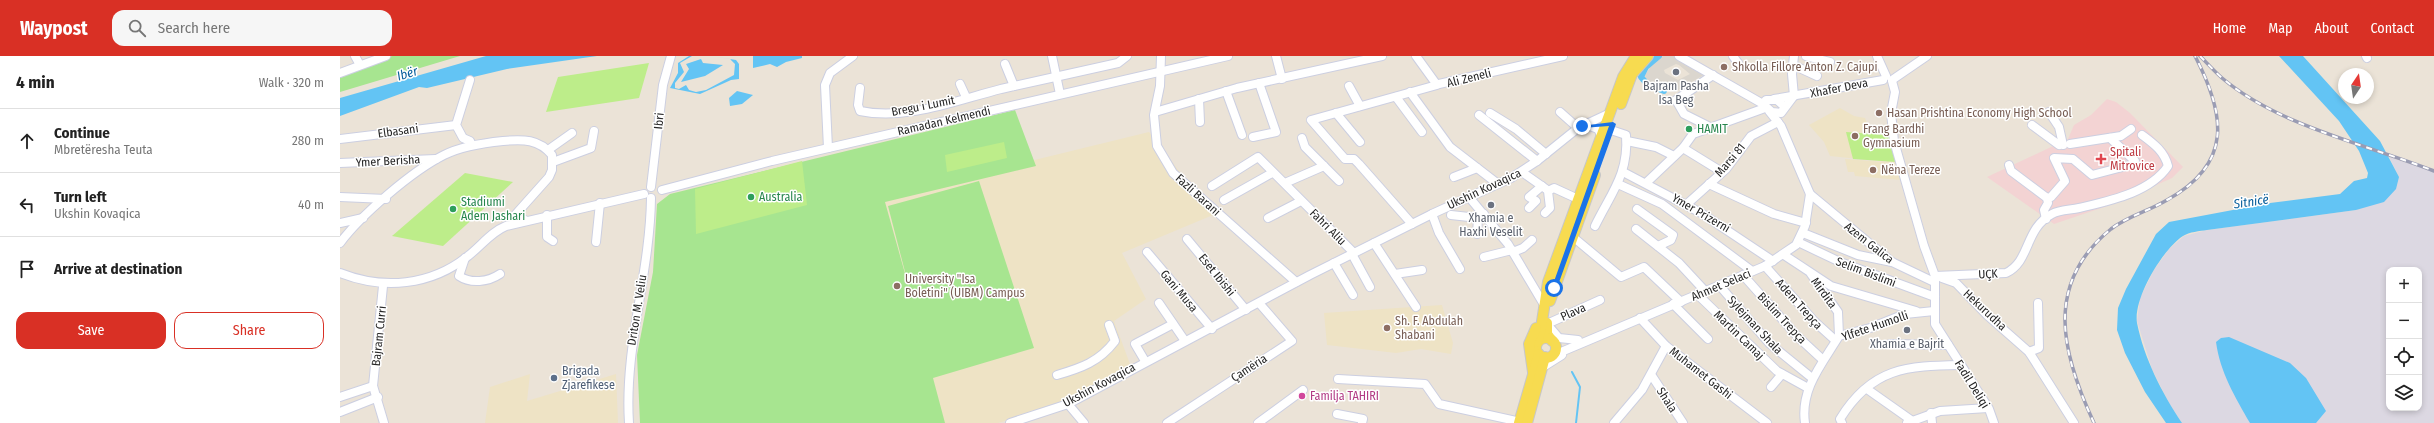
<!DOCTYPE html>
<meta charset="utf-8">
<style>
body{margin:0;font-family:"Fira Sans Condensed",sans-serif;background:#f6f6f6;color:#222}
.controls{position:absolute;right:12px;bottom:12px;display:grid;overflow:hidden;border-radius:8px;box-shadow:0 2px 6px #0003}
.controls button{width:36px;height:36px;display:grid;place-items:center;padding:0;border:0;border-bottom:1px solid #e0e0e0;background:#fff;color:#222;font:20px sans-serif}
.compass{position:absolute;left:1998px;top:12px;width:36px;height:36px;border-radius:50%;background:#fff;box-shadow:0 2px 6px #0003;rotate:13deg}
.stop{position:absolute;width:12px;height:12px;margin:-9px;border:3px solid #1a73e8;border-radius:50%;background:#fff}
.stop.end{background:#1a73e8;border-color:#fff;box-shadow:0 1px 4px #0008}
.list{margin:0;padding:0;list-style:none}
h2{display:flex;justify-content:space-between;align-items:center;height:52px;margin:0;padding:0 16px;font-size:17px}
h2 small{font-size:13px;font-weight:400;color:#767676}
.list li{display:grid;grid-template-columns:26px 1fr auto;gap:12px;align-items:center;box-sizing:border-box;height:64px;padding:0 16px;border-top:1px solid #e0e0e0}
.list b{display:block;font-size:15px;white-space:nowrap}
.list p{margin:0;font-size:13px;white-space:nowrap;color:#767676}
.list em{font-size:13px;font-style:normal;color:#767676}
.actions{display:flex;gap:8px;padding:12px 16px}
.actions a{flex:1;padding:9px 0;border:1px solid #d93025;border-radius:12px;text-align:center;font-size:14px;color:#d93025}
.actions .main{background:#d93025;color:#fff}
.icon{flex:none;width:22px;height:22px;fill:none;stroke:currentColor;stroke-width:2;stroke-linecap:round;stroke-linejoin:round}
.map{position:relative;flex:none;width:2094px;height:367px;overflow:hidden}
header{display:flex;align-items:center;gap:24px;box-sizing:border-box;height:56px;padding:0 20px;background:#d93025;color:#fff}
header strong{font-size:19px}
nav{display:flex;gap:22px;margin-inline-start:auto;font-size:14px}
.search{width:280px;height:36px;background:#f6f6f6;display:flex;align-items:center;gap:10px;box-sizing:border-box;padding:0 14px;border-radius:12px;color:#767676;font-size:15px}
main{display:flex}
aside{flex:1;background:#fff}
.map>svg:first-child{display:block}
</style>
<header>
<strong>Waypost</strong>
<div class="search"><svg class="icon" aria-label="search" viewBox="0 0 24 24"><circle cx="10" cy="10" r="6"/><path d="M15 15l6 6"/></svg>Search here</div>
<nav><a>Home</a><a>Map</a><a>About</a><a>Contact</a></nav>
</header>
<main>
<aside>
<h2>4 min<small>Walk · 320 m</small></h2>
<ul class="list">
<li><svg class="icon" aria-label="ahead" viewBox="0 0 24 24"><path d="M12 20V5M6 11l6-6 6 6"/></svg><div><b>Continue</b><p>Mbretëresha Teuta</p></div><em>280 m</em></li>
<li><svg class="icon" aria-label="left" viewBox="0 0 24 24"><path d="M17 20v-9H6M10 6l-5 5 5 5"/></svg><div><b>Turn left</b><p>Ukshin Kovaqica</p></div><em>40 m</em></li>
<li><svg class="icon" aria-label="arrive" viewBox="0 0 24 24"><path d="M6 21V4h12l-3 4 3 4H6"/></svg><div><b>Arrive at destination</b></div></li>
</ul>
<div class="actions"><a class="main">Save</a><a>Share</a></div>
</aside>
<div class="map">
<svg width="2094" height="367" viewBox="0 0 2094 367">
<rect width="100%" height="100%" fill="#ebe3d7"/>
<path fill="#dcd8e2" fill-rule="evenodd" d="M2049 101 2094 116V367H1842L1830 349 1812 313 1797 265 1800 242 1814 214 1829 193 1844 180 1867 174 2016 154 2059 121ZM2049 214H2079V352H2049Z"/>
<g fill="#eee3c5">
<path d="M1500 52 1514 60 1525 62 1528 70 1549 75 1558 107 1490 100 1484 86 1469 69Z"/>
<path d="M809 76 873 159 782 197 806 243 774 265 790 308 727 346 658 367H310L396 177Z"/>
<path d="M1505 103 1557 107 1561 124 1515 120 1514 116H1508Z"/>
<path d="M1102 249 1113 287 1111 298 1081 293 1056 297 987 289 984 257Z"/>
<path d="M190 318 187 345 276 318 278 367H145L150 331Z"/>
</g>
<path fill="#f3d3d3" d="M1767 43 1776 46 1790 57 1843 111 1832 122 1779 146 1714 168 1647 121 1728 83 1734 69 1751 59Z"/>
<g fill="#a7e590">
<path d="M52 0H120L0 36V20Z"/>
<path d="M675 54 696 110 545 146 571 239 548 150 639 125 694 292 593 322 605 367H300L297 299 313 216 317 148 330 138Z"/>
</g>
<g fill="#bded8a">
<path d="M309 7 299 42 206 56 218 21Z"/>
<path d="M1506 76 1548 79 1556 106 1513 103Z"/>
<path d="M664 86 667 102 607 116 605 99Z"/>
<path d="M462 105 467 149 356 178 355 133Z"/>
<path d="M125 117 173 126 103 190 52 180Z"/>
</g>
<path fill="#dbd6ce" fill-rule="evenodd" d="M1323 0H1349L1372 14 1335 36 1320 33 1306 25 1305 19 1311 10ZM1336 8 1339 9 1350 18 1338 24 1325 17 1324 14Z"/>
<g fill="#63c4f4">
<path d="M146 0H257L167 13 87 32 79 31 0 60V42Z"/>
<path d="M349 0H352L340 7 344 16 335 27V32L339 33 346 29 349 34 356 36 366 34 394 19 395 8 390 3 371 0 396 4 399 8V23L391 24 360 38 330 32 338 17V7Z"/>
<path d="M413 0H462V2L446 6 437 11 430 8 413 12Z"/>
<path d="M1939 0H1963L2040 85 2059 121 2056 133 2044 146 2016 154 1867 174C1860 175 1849 176 1843 180 1823 193 1793 242 1797 267 1804 302 1822 337 1842 367H1826L1805 336 1785 297 1777 274 1778 252 1786 233 1816 178 1829 166 1930 147 2000 138 2014 125 2027 122 2028 117 2019 95 1999 65Z"/>
<path d="M361 3 363 7 383 9 365 20 341 26 349 13 346 8Z"/>
<path d="M397 35 413 39 402 48 390 50 389 42Z"/>
<path d="M1889 281 1950 307 1966 322 1986 355 1976 367H1910C1895 341 1880 316 1876 286L1881 282Z"/>
</g>
<g fill="none" stroke-linecap="round" stroke-linejoin="round">
<path stroke="#63c4f4" stroke-width="2" d="M1232 316 1240 331 1236 367"/>
<path stroke="#63c4f4" stroke-width="6" d="M1319 0 1306 11 1301 21 1308 29 1324 35"/>
<defs>
<g id="minor">
<path d="M15 0 20 9"/>
<path d="M712 0 720 38"/>
<path d="M821 0 820 30 814 59 817 90 833 117 956 226"/>
<path d="M936 0 942 23"/>
<path d="M1339 0 1423 48"/>
<path d="M1393 0 1398 7"/>
<path d="M1454 0 1452 18 1454 40"/>
<path d="M1466 0 1490 6"/>
<path d="M1537 0 1546 20"/>
<path d="M2026 0 2027 2"/>
<path d="M665 8 674 30"/>
<path d="M1453 9 1477 20"/>
<path d="M0 17 46 0"/>
<path d="M130 24 116 69 123 82 130 85 132 89"/>
<path d="M1552 24 1587 0"/>
<path d="M1552 25 1555 36 1551 57 1554 85 1584 190 1595 220"/>
<path d="M620 28 626 41"/>
<path d="M1099 28 1223 0"/>
<path d="M1009 30 1020 50"/>
<path d="M520 32 518 49 520 55C566 65 617 44 661 33 700 24 739 16 778 7L787 0"/>
<path d="M886 35 902 79"/>
<path d="M1070 36 1110 91 1158 128"/>
<path d="M1056 41 1082 76"/>
<path d="M859 43 860 66"/>
<path d="M1434 43 1543 24"/>
<path d="M1445 51 1437 44H1426L1423 48 1432 56 1441 57 1453 41"/>
<path d="M815 56 897 32 1042 0"/>
<path d="M1220 56 1238 72"/>
<path d="M1709 56 1719 71 1723 89"/>
<path d="M996 57 1020 86"/>
<path d="M1150 57 1176 73 1206 98"/>
<path d="M1139 59 1197 105"/>
<path d="M1692 69 1719 89"/>
<path d="M1250 70 1258 73 1262 81"/>
<path d="M1370 71 1344 58 1336 44 1373 19"/>
<path d="M913 81 936 76 919 27"/>
<path d="M962 82 965 91 999 125"/>
<path d="M0 83 116 69"/>
<path d="M1287 85 1316 91 1334 100"/>
<path d="M1730 88 1781 80 1791 73"/>
<path d="M488 92 485 29 490 17 513 0"/>
<path d="M1343 92 1382 116"/>
<path d="M208 94 232 77"/>
<path d="M213 106 251 92 254 75"/>
<path d="M0 107 96 103"/>
<path d="M1669 109 1671 115 1707 142 1708 147 1704 154 1706 163"/>
<path d="M1182 116 1206 133"/>
<path d="M1285 117 1361 157 1433 205"/>
<path d="M1114 121 1137 112"/>
<path d="M945 127 984 110"/>
<path d="M1306 127 1343 92 1353 78 1425 52"/>
<path d="M1278 128 1322 148 1412 215"/>
<path d="M1369 128 1434 158 1466 167"/>
<path d="M872 130 918 101 1014 197"/>
<path d="M311 131 323 29 331 0"/>
<path d="M322 134 432 105 888 0"/>
<path d="M1470 138 1552 206 1594 226"/>
<path d="M0 141 46 143"/>
<path d="M1129 141 1168 188 1203 247"/>
<path d="M1707 142 1711 141 1725 125 1714 102 1733 103 1752 119 1794 108 1795 105 1770 82"/>
<path d="M884 144 932 117"/>
<path d="M1347 148 1386 113 1411 80 1438 66"/>
<path d="M1189 152 1196 145 1189 141 1202 130"/>
<path d="M1297 153 1333 179 1331 184 1318 190"/>
<path d="M1205 157 1210 152 1208 135 1214 132 1238 143"/>
<path d="M1092 158 1099 177 1120 213"/>
<path d="M207 159V181L213 185"/>
<path d="M1111 159 1138 162 1144 158"/>
<path d="M928 162 961 145"/>
<path d="M0 167 23 162"/>
<path d="M1072 168 1019 108 1014 103H1005L971 64 1097 29 1076 0"/>
<path d="M1255 170C1271 137 1289 118 1286 79L1271 74"/>
<path d="M1296 173 1339 207 1365 235"/>
<path d="M1463 177 1518 199 1552 206"/>
<path d="M1137 178 1138 162"/>
<path d="M1233 181 1281 221 1304 211 1341 246"/>
<path d="M847 183 906 254"/>
<path d="M256 186 260 147"/>
<path d="M1458 186 1500 206 1595 241"/>
<path d="M0 187C21 159 72 115 104 99 122 90 143 87 163 85 183 83 199 83 212 99V114L209 121 176 158 178 163 185 164"/>
<path d="M1034 187 1076 251"/>
<path d="M807 196 872 273"/>
<path d="M1173 196 1183 192 1192 184"/>
<path d="M1012 198 1030 231"/>
<path d="M1444 199 1491 230 1576 255"/>
<path d="M1144 201 1172 194"/>
<path d="M125 202 119 220C131 228 148 226 160 218"/>
<path d="M994 207 1013 239"/>
<path d="M1425 210 1475 266 1495 284"/>
<path d="M0 217C43 234 91 230 128 200 141 190 151 176 166 170L304 138"/>
<path d="M1055 218 1082 214"/>
<path d="M1471 218 1498 256 1499 280"/>
<path d="M1403 219 1457 280 1483 304"/>
<path d="M1595 220 1666 217C1691 205 1684 173 1712 158 1719 154 1730 154 1739 152 1768 145 1810 137 1828 110 1824 95 1814 88 1802 79"/>
<path d="M1595 220V268L1649 353 1654 367"/>
<path d="M1602 222 1616 227 1647 259 1689 296 1734 367"/>
<path d="M1379 229 1429 287 1472 322"/>
<path d="M43 230 33 330 44 367"/>
<path d="M1357 238 1437 315 1468 332"/>
<path d="M819 247 845 285"/>
<path d="M1333 248 1368 283"/>
<path d="M1300 262 1326 290 1427 367"/>
<path d="M1238 284 1219 282 1207 268 1260 244"/>
<path d="M1550 288 1608 289"/>
<path d="M1689 296 1699 292 1698 247"/>
<path d="M1214 299 1425 210 1456 189 1465 170 1470 138 1441 70 1429 55"/>
<path d="M805 305 795 288 833 268"/>
<path d="M1203 311 1222 299"/>
<path d="M717 319C741 312 759 306 775 285L769 269"/>
<path d="M1312 320 1343 367"/>
<path d="M998 323 1085 328 1099 348 1185 367"/>
<path d="M1431 331 1442 318"/>
<path d="M1527 333 1571 364"/>
<path d="M0 341 33 330"/>
<path d="M728 348 744 367"/>
<path d="M0 356 38 341"/>
<path d="M1591 357 1592 367"/>
<path d="M997 358 1023 363 1022 367"/>
<path d="M289 367C284 291 310 218 311 142"/>
<path d="M670 367 728 348 970 219 1092 158 1171 122 1197 105 1238 72 1270 57"/>
<path d="M827 367 952 285 919 247"/>
<path d="M918 367 963 334"/>
<path d="M1274 367 1302 334 1326 290"/>
<path d="M1465 367C1460 333 1482 308 1499 280L1530 272 1565 258 1594 255"/>
<path d="M1502 367 1500 363C1532 311 1567 310 1621 309"/>
<path d="M1567 367 1600 355 1648 352"/>
</g>
<g id="major">
<path d="M1293 17 1308 0"/>
<path d="M1281 48 1295 10"/>
<path d="M1210 245 1255 119"/>
<path d="M1207 267V278L1212 285"/>
<circle cx="1206" cy="292" r="10"/>
<path d="M1197 286 1201 272 1208 226 1283 21 1296 0"/>
<path d="M1193 316 1189 288 1196 272"/>
<path d="M1179 367 1199 298"/>
<path d="M1187 367 1205 301"/>
</g>
</defs>
<use href="#minor" stroke="#cccfe1" stroke-width="10"/>
<use href="#major" stroke="#c7c7c7" stroke-width="12"/>
<use href="#minor" stroke="#fff" stroke-width="8"/>
<use href="#major" stroke="#f7db50" stroke-width="10"/>
<defs>
<g id="rail">
<path d="M1860 0C1867 7 1874 15 1882 22 1939 70 2025 88 2094 115"/>
<path d="M1754 367C1722 298 1703 228 1771 173 1788 160 1809 155 1827 144 1894 107 1885 58 1855 0"/>
</g>
</defs>
<use href="#rail" stroke="#9a9cb3" stroke-width="3.5"/>
<use href="#rail" stroke="#fff" stroke-width="2" stroke-dasharray="6" stroke-linecap="butt"/>
</g>
<path fill="#1a73e8" d="M1273 66 1276 68 1217 232 1211 234 1269 70 1242 72 1240 70Z"/>
<g fill="#8d6e63" stroke="#fff" stroke-width="1.5">
<circle cx="1384" cy="11" r="4"/>
<circle cx="1539" cy="57" r="4"/>
<circle cx="1515" cy="80" r="4"/>
<circle cx="1533" cy="114" r="4"/>
<circle cx="557" cy="230" r="4"/>
<circle cx="1047" cy="272" r="4"/>
</g>
<g fill="#6b7280" stroke="#fff" stroke-width="1.5">
<circle cx="1336" cy="16" r="4"/>
<circle cx="1151" cy="149" r="4"/>
<circle cx="1567" cy="274" r="4"/>
</g>
<g fill="#2e9e5b" stroke="#fff" stroke-width="1.5">
<circle cx="1349" cy="73" r="4"/>
<circle cx="411" cy="141" r="4"/>
<circle cx="113" cy="153" r="4"/>
</g>
<path fill="#e0444e" stroke="#fff" stroke-width="1.5" d="M1759 97h4v4h4v4h-4v4h-4v-4h-4v-4h4z"/>
<circle fill="#5c6f8a" stroke="#fff" stroke-width="1.5" cx="214" cy="322" r="4"/>
<circle fill="#d1479c" stroke="#fff" stroke-width="1.5" cx="962" cy="340" r="4"/>
<g text-anchor="middle" stroke-width="3" stroke-linejoin="round" paint-order="stroke">
<g font-size="12" fill="#785e54" stroke="#fff" text-anchor="start">
<text x="1392" y="15">Shkolla Fillore Anton Z. Cajupi</text>
<text x="1547" y="61">Hasan Prishtina Economy High School</text>
<text x="1523" y="77">Frang Bardhi<tspan x="1523" dy="14">Gymnasium</tspan></text>
<text x="1541" y="118">Nëna Tereze</text>
<text x="565" y="227">University "Isa<tspan x="565" dy="14">Boletini" (UIBM) Campus</tspan></text>
<text x="1055" y="269">Sh. F. Abdulah<tspan x="1055" dy="14">Shabani</tspan></text>
</g>
<g font-size="12" fill="#272727" stroke="#fff">
<text transform="translate(1129 22) rotate(-14)" y="4">Ali Zeneli</text>
<text transform="translate(1499 32) rotate(-11)" y="4">Xhafer Deva</text>
<text transform="translate(583 50) rotate(-11)" y="4">Bregu i Lumit</text>
<text transform="translate(319 65) rotate(-84)" y="4">Ibri</text>
<text transform="translate(604 65) rotate(-13)" y="4">Ramadan Kelmendi</text>
<text transform="translate(58 75) rotate(-8)" y="4">Elbasani</text>
<text transform="translate(1390 104) rotate(-50)" y="4">Marsi 81</text>
<text transform="translate(48 105) rotate(-3)" y="4">Ymer Berisha</text>
<text transform="translate(1144 133) rotate(-25)" y="4">Ukshin Kovaqica</text>
<text transform="translate(858 139) rotate(42)" y="4">Fazli Barani</text>
<text transform="translate(1361 157) rotate(30)" y="4">Ymer Prizerni</text>
<text transform="translate(988 171) rotate(45)" y="4">Fahri Aliu</text>
<text transform="translate(1529 187) rotate(38)" y="4">Azem Galica</text>
<text transform="translate(1526 216) rotate(21)" y="4">Selim Bislimi</text>
<text transform="translate(1648 218) rotate(-3)" y="4">UÇK</text>
<text transform="translate(877 219) rotate(51)" y="4">Eset Ibishi</text>
<text transform="translate(1381 229) rotate(-23)" y="4">Ahmet Selaci</text>
<text transform="translate(839 235) rotate(50)" y="4">Gani Musa</text>
<text transform="translate(1484 237) rotate(54)" y="4">Mirdita</text>
<text transform="translate(1459 248) rotate(48)" y="4">Adem Trepça</text>
<text transform="translate(297 254) rotate(-81)" y="4">Driton M. Veliu</text>
<text transform="translate(1645 254) rotate(43)" y="4">Hekurudha</text>
<text transform="translate(1233 256) rotate(-24)" y="4">Plava</text>
<text transform="translate(1442 262) rotate(47)" y="4">Bislim Trepça</text>
<text transform="translate(1415 269) rotate(47)" y="4">Sylejman Shala</text>
<text transform="translate(1535 270) rotate(-19)" y="4">Ylfete Humolli</text>
<text transform="translate(1399 279) rotate(44)" y="4">Martin Camaj</text>
<text transform="translate(39 280) rotate(-84)" y="4">Bajram Curri</text>
<text transform="translate(909 312) rotate(-33)" y="4">Çamëria</text>
<text transform="translate(1361 317) rotate(38)" y="4">Muhamet Gashi</text>
<text transform="translate(1632 328) rotate(58)" y="4">Fadil Deliqi</text>
<text transform="translate(759 329) rotate(-28)" y="4">Ukshin Kovaqica</text>
<text transform="translate(1327 344) rotate(57)" y="4">Shala</text>
</g>
<g font-size="12" fill="#5b616d" stroke="#fff">
<text x="1336" y="34">Bajram Pasha<tspan x="1336" dy="14">Isa Beg</tspan></text>
<text x="1151" y="166">Xhamia e<tspan x="1151" dy="14">Haxhi Veselit</tspan></text>
<text x="1567" y="292">Xhamia e Bajrit</text>
</g>
<g font-size="12" fill="#27864d" stroke="#fff" text-anchor="start">
<text x="1357" y="77">HAMIT</text>
<text x="419" y="145">Australia</text>
<text x="121" y="150">Stadiumi<tspan x="121" dy="14">Adem Jashari</tspan></text>
</g>
<g font-size="12" fill="#be3a42" stroke="#fff" text-anchor="start">
<text x="1770" y="100">Spitali<tspan x="1770" dy="14">Mitrovice</tspan></text>
</g>
<g font-size="12" fill="#4e5e75" stroke="#fff" text-anchor="start">
<text x="222" y="319">Brigada<tspan x="222" dy="14">Zjarefikese</tspan></text>
</g>
<g font-size="12" fill="#b23c85" stroke="#fff" text-anchor="start">
<text x="970" y="344">Familja TAHIRI</text>
</g>
<g font-size="13" font-style="italic" fill="#075e9b" stroke="#fff">
<text transform="translate(67 17) rotate(-17)" y="5">Ibër</text>
<text transform="translate(1911 145) rotate(-8)" y="5">Sitnicë</text>
</g>
</g>
</svg>
<div class="controls">
<button>+</button>
<button>−</button>
<button><svg class="icon" aria-label="locate" viewBox="0 0 24 24"><circle cx="12" cy="12" r="6"/><path d="M12 2v4M12 18v4M2 12h4M18 12h4"/></svg></button>
<button><svg class="icon" aria-label="layers" viewBox="0 0 24 24"><path d="M12 4l9 5-9 5-9-5zM3 14l9 5 9-5"/></svg></button>
</div>
<svg class="compass" viewBox="-18 -18 36 36"><path d="M0-13l5 13h-10z" fill="#e53935"/><path d="M0 13l5-13h-10z" fill="#767676"/></svg>
<div class="stop" style="left:1214px;top:232px"></div>
<div class="stop end" style="left:1242px;top:70px"></div>
</div>
</main>
